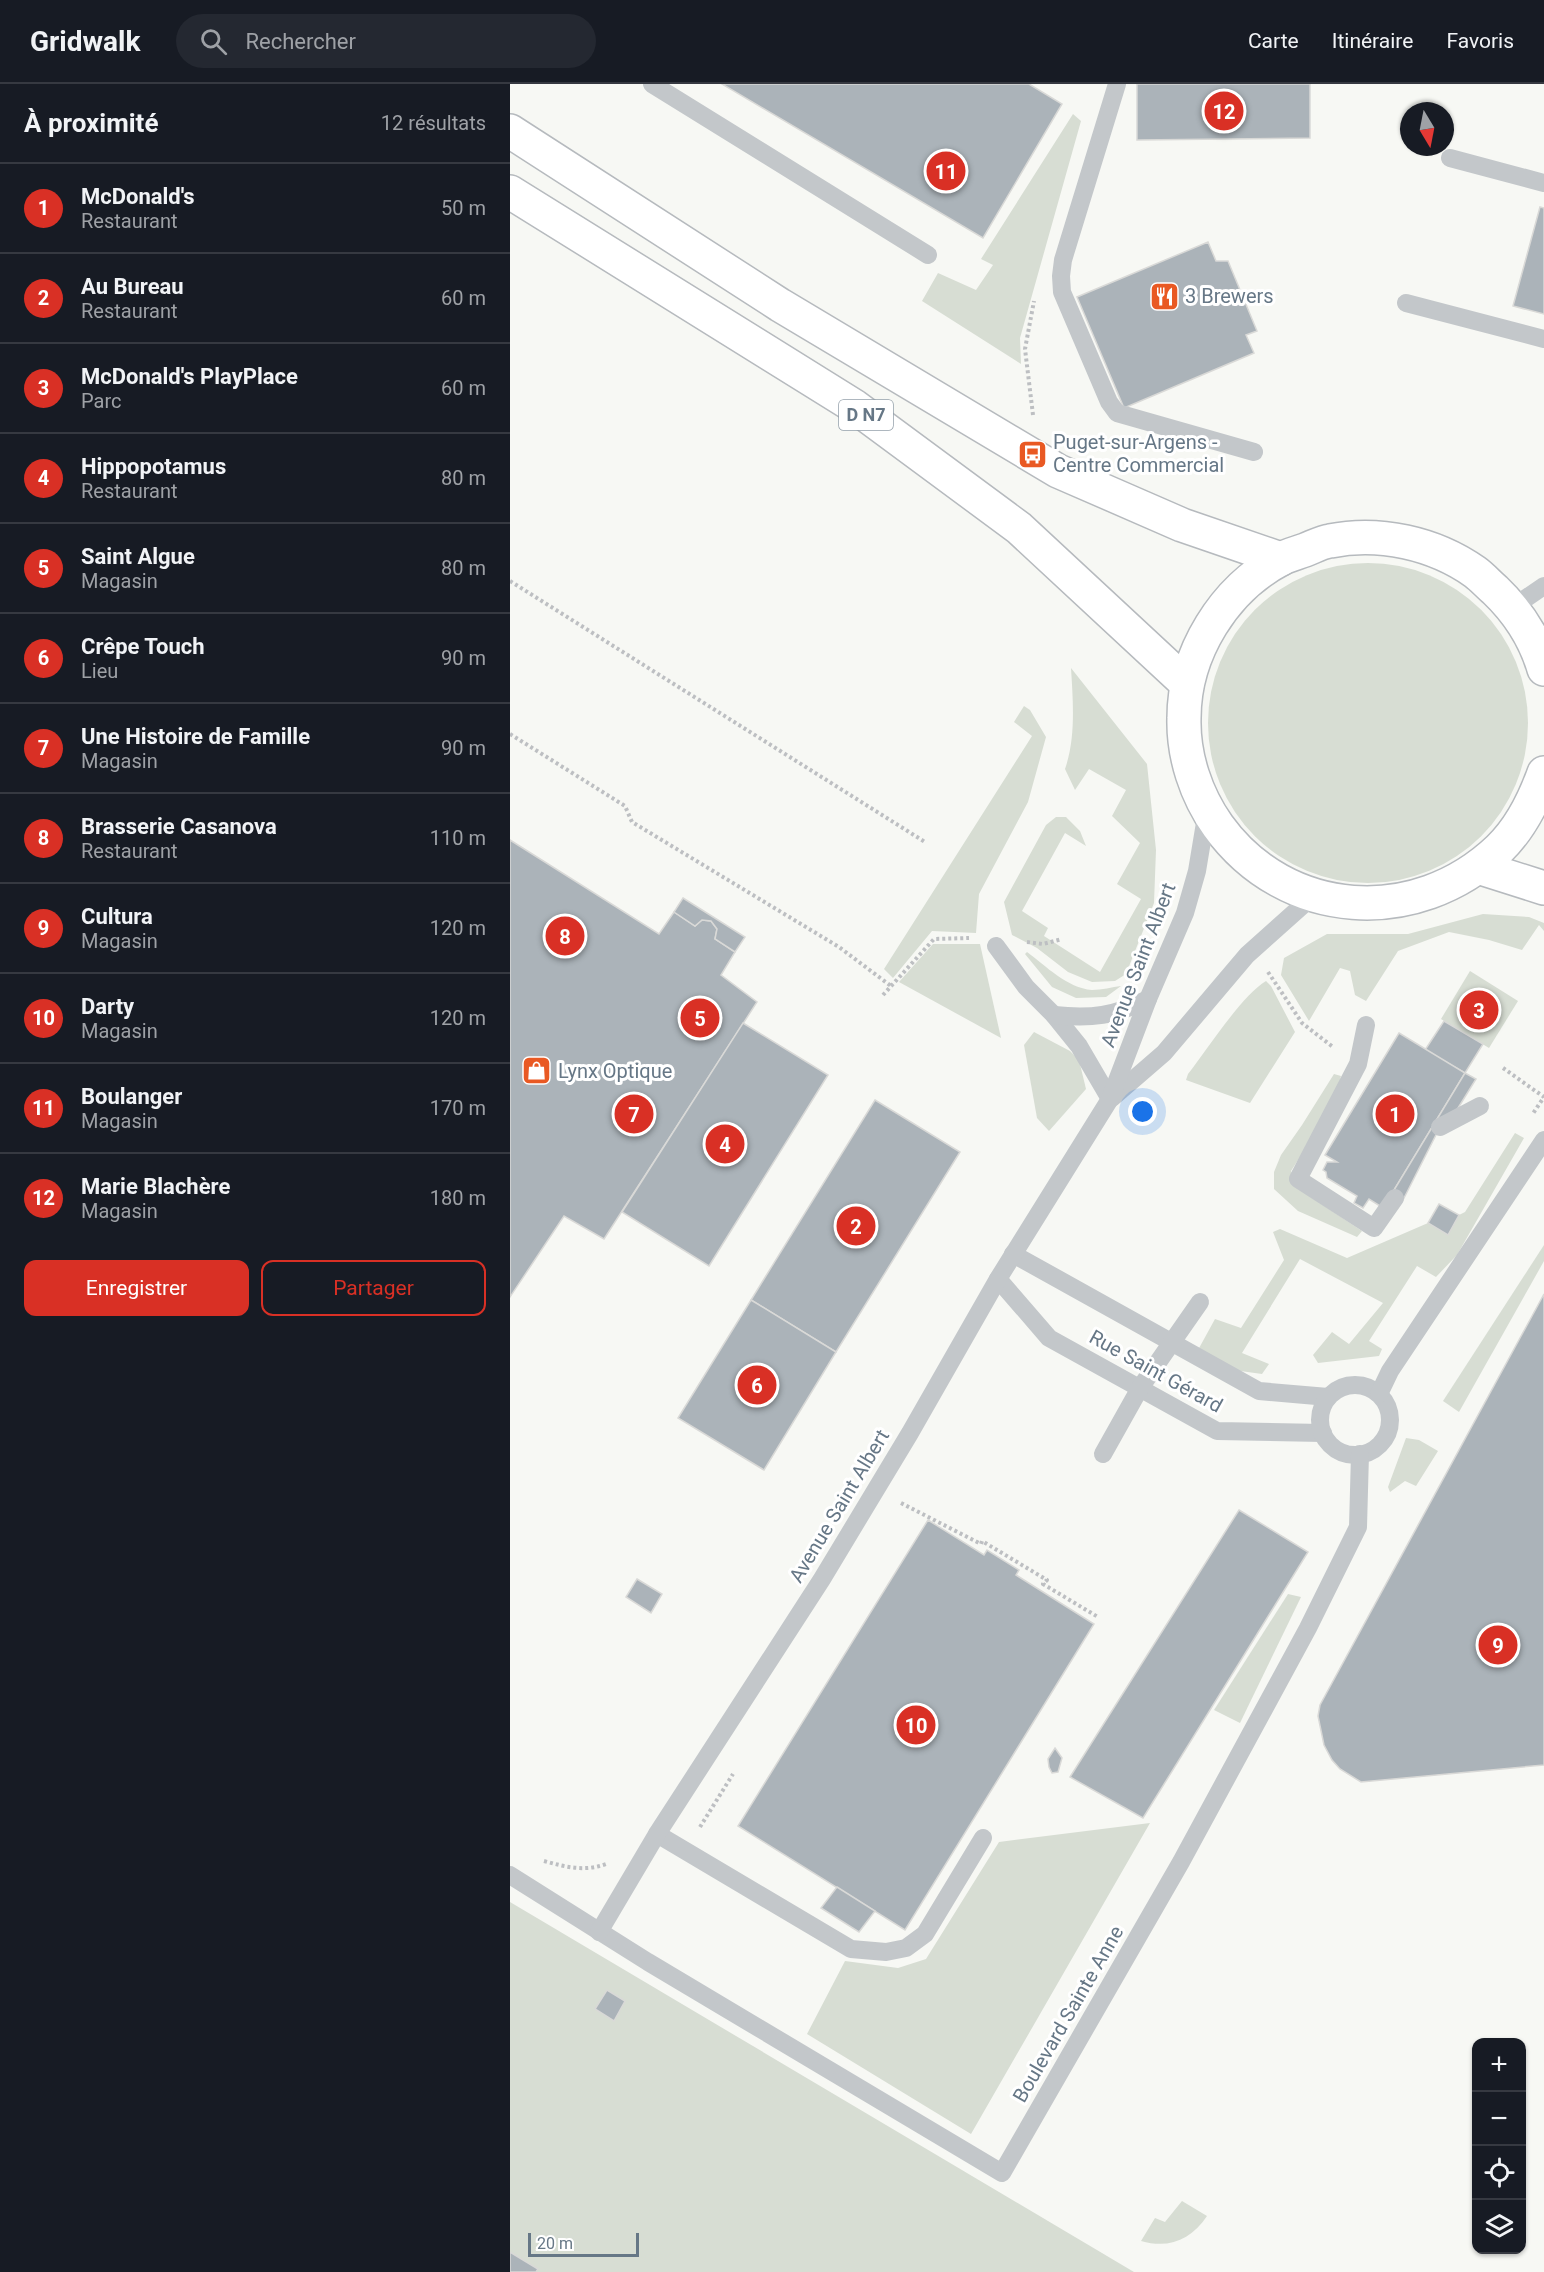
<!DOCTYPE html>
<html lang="fr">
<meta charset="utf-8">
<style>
body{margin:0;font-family:Roboto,sans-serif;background:#242831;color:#f1f3f6}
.controls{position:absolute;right:18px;bottom:18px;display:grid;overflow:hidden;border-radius:12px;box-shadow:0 2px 4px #0004}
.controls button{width:54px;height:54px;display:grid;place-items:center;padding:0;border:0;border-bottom:2px solid #363941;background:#171b24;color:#f1f3f6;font:30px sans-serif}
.compass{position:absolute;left:890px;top:18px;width:54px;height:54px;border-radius:50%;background:#171b24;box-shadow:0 2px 4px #0004;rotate:170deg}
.scale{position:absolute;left:18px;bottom:15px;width:111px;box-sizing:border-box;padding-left:6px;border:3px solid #667786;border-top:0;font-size:16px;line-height:21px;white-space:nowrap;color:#667786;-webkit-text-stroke:4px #fff;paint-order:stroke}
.you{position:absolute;left:633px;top:1028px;width:21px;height:21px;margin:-15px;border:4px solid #fff;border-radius:50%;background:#1a73e8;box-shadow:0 0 0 9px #1a73e833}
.badge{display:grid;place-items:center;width:39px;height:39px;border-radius:50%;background:#d93025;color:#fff;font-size:20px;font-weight:700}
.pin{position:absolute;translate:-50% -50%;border:3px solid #fff;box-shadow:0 2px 6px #0006}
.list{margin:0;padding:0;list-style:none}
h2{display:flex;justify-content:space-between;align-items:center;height:78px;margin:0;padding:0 24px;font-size:26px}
h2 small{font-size:20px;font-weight:400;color:#9ea1a6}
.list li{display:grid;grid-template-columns:39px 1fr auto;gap:18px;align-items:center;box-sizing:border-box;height:90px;padding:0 24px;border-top:2px solid #363941}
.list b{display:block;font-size:22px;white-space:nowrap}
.list p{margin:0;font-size:20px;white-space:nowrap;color:#9ea1a6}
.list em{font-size:20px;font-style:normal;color:#9ea1a6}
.actions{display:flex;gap:12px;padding:18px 24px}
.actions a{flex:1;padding:14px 0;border:2px solid #d93025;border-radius:12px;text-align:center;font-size:21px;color:#d93025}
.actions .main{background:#d93025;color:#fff}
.icon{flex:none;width:33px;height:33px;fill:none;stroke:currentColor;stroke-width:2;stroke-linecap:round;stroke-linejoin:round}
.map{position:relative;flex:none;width:1034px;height:2188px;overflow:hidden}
header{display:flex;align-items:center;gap:36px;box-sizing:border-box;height:84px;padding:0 30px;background:#171b24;border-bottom:2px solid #363941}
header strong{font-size:28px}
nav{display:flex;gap:33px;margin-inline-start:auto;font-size:21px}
.search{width:420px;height:54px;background:#242831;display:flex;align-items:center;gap:15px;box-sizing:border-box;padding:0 21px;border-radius:33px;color:#9ea1a6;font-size:22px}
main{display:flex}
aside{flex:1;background:#171b24}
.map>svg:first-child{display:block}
</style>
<header>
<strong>Gridwalk</strong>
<div class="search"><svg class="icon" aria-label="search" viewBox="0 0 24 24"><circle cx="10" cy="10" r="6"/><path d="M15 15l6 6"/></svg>Rechercher</div>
<nav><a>Carte</a><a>Itinéraire</a><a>Favoris</a></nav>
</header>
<main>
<aside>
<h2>À proximité<small>12 résultats</small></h2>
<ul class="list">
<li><span class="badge">1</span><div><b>McDonald's</b><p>Restaurant</p></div><em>50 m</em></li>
<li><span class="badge">2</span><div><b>Au Bureau</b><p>Restaurant</p></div><em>60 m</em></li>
<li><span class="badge">3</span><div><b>McDonald's PlayPlace</b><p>Parc</p></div><em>60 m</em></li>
<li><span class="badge">4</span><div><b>Hippopotamus</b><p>Restaurant</p></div><em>80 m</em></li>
<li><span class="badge">5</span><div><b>Saint Algue</b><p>Magasin</p></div><em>80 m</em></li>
<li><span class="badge">6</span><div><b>Crêpe Touch</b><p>Lieu</p></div><em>90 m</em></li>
<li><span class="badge">7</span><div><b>Une Histoire de Famille</b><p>Magasin</p></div><em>90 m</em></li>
<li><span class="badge">8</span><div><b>Brasserie Casanova</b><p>Restaurant</p></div><em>110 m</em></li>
<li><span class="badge">9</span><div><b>Cultura</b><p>Magasin</p></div><em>120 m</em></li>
<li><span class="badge">10</span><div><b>Darty</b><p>Magasin</p></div><em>120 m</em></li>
<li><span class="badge">11</span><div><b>Boulanger</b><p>Magasin</p></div><em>170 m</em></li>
<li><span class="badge">12</span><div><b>Marie Blachère</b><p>Magasin</p></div><em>180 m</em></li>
</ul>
<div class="actions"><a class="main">Enregistrer</a><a>Partager</a></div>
</aside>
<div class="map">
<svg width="1034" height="2188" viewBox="0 0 1034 2188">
<rect width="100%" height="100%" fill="#f7f8f4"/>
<g fill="#d7ddd3">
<path d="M563 30 571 37 510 254 511 280 412 217 428 189 466 206 483 181 471 175Z"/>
<circle cx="858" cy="639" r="160"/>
<path d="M561 584 637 680 646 766 644 819 616 890 605 897 582 898 558 888 527 864 502 851 494 818 536 741 546 733H556L570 747 576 762 555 749 512 827 538 844 534 852 590 888 631 815 607 800 630 759 602 732 616 706 579 685 565 706 555 685C566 654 563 617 561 584Z"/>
<path d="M514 622 520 626 536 653 518 718 469 810 466 849 422 847 383 894 374 885 522 652 504 638Z"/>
<path d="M973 830 1019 833 1034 839V847L1029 841 1012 866 979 856 939 848 888 867 856 917 845 911 840 887 830 884 799 937 771 891 774 874 817 850H898Z"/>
<path d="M423 860H470L491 954 389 898Z"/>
<path d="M517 868C536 882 557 904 582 906 592 906 602 903 611 902L596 913 566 914 542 903 515 870Z"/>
<path d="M960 887 1008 917 979 964 931 935Z"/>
<path d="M756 897 761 902 785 948 740 1019 676 996 678 990C697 966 732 911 756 897Z"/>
<path d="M524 948 560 967 569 976 576 1005 539 1047 527 1034 514 961Z"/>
<path d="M824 990 831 992 823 1021 781 1087 784 1102 852 1147 847 1153 788 1127 764 1105V1088L771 1071 792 1041Z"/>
<path d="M1005 1049 1014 1054 947 1171 926 1193 907 1182 859 1257 872 1265 869 1272 808 1279 803 1271 822 1248 839 1260 873 1219 790 1175 732 1269 759 1280 752 1290 716 1285 688 1266 705 1235 731 1244 774 1176 763 1148 770 1145 837 1174 918 1139 938 1151 949 1131 955 1128Z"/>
<path d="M1034 1161V1177L949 1328 933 1317Z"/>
<path d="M896 1354 909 1356 928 1367 906 1402 895 1397 880 1408 878 1403Z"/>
<path d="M778 1510 791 1513 730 1639 704 1626Z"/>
<path d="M640 1739 461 2050 297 1950 335 1877 388 1884 416 1875 489 1758Z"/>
<path d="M0 1818 624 2188H0Z"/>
<path d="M672 2117 697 2132C681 2156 659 2165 631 2157L645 2134 655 2138Z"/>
</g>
<g fill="#abb3b9" stroke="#d9d9d7" stroke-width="1.5">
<path d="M212 0H519L552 20 473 154Z"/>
<path d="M627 0H800V54L627 56Z"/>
<path d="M1030 123 1034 124V230L1003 222Z"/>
<path d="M698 158 706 177H718L747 247 736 251 744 269 614 324 567 213Z"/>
<path d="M0 756 149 850 164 828 185 842 192 836 201 837 207 845 205 855 225 868 211 891 247 918 94 1155 54 1132 0 1213Z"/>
<path d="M173 814 235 853 225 868 205 855 207 845 201 837 192 836 185 842 164 828Z"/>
<path d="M934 937 973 960 955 989 915 966Z"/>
<path d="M233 939 318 991 199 1182 112 1128Z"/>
<path d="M889 949 955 989 881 1111 870 1122 859 1115 853 1124 844 1119 847 1112 817 1094 816 1088 813 1086 817 1078H827L815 1071Z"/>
<path d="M955 989 966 995 945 1029 930 1043 892 1118 881 1111Z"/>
<path d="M365 1016 450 1068 326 1268 241 1216Z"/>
<path d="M929 1120 949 1131 938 1151 918 1139Z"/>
<path d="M1034 1210V1681L851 1698 830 1685 822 1676 814 1661 808 1632 810 1621Z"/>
<path d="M241 1216 326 1268 254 1386 168 1334Z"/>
<path d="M729 1426 798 1468 633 1734 560 1693Z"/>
<path d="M418 1436 474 1471 477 1466 509 1486 506 1491 584 1540 395 1846 228 1742Z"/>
<path d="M127 1495 152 1510 141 1529 116 1513Z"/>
<path d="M545 1664 552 1674 548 1688 542 1689 539 1683 538 1675Z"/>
<path d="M327 1803 365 1827 349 1848 311 1824Z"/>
<path d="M97 1906 115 1917 104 1937 85 1925Z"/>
<path d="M0 2168 28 2185 26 2188H0Z"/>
</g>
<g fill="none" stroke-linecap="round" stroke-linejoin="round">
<defs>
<g id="primary">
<path d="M0 47 270 221 548 387 672 441 771 475"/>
<path d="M0 108 344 322 509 444 677 600"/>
<path d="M1034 585C1025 554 1008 528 985 506 978 500 972 493 965 488 924 459 869 447 820 457 812 458 803 463 795 466 787 469 778 471 771 475 714 505 674 569 674 634 673 672 686 711 708 742 776 836 906 844 989 765 1011 744 1024 717 1034 689"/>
<path d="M968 783 1034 804"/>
</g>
</defs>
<use href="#primary" stroke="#b6babe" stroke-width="36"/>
<g stroke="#bdbfc2" stroke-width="4" stroke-dasharray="3 3" stroke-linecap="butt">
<path d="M523 331 515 265 524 217"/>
<path d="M0 497 415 758"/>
<path d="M0 650 115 722 122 738 329 863 381 902"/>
<path d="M517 858 533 860 552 855"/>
<path d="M758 888 792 939 823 963"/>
<path d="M373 911 424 855 459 854"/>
<path d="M993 984 1034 1013 1022 1031"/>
<path d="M391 1419 471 1460 472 1457 537 1496 533 1500 588 1533"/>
<path d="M190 1743 223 1690"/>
<path d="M34 1777C56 1783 74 1788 96 1780"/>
</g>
<g stroke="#c3c7ca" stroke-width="18">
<path d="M142 0 418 171"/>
<path d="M607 0 553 176 551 192 552 208 599 318 607 329 744 368"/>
<path d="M940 74 1034 99"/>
<path d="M896 219 1034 255"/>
<path d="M1003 523 1034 502"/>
<path d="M486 862 516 903 544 931 569 962 600 1015"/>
<path d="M544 931C581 935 605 932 638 915"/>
<path d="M856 941 848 980 788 1095 864 1144 885 1114"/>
<path d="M602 1014 654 969 737 871 803 812"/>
<path d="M930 1043 970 1022"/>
<path d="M503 1170 749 1307 818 1313"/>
<path d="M488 1195 539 1254 707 1347 813 1349"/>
<circle cx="845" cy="1336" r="35"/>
<path d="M869 1310 880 1287 1034 1056"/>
<path d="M593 1370 630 1304 690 1218"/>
<path d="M147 1750 341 1865 376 1868 396 1864 415 1850 473 1754"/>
<path d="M0 1791 138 1878 492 2089 671 1778 798 1544 848 1443 850 1370"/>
<path d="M89 1848 147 1750 312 1495 400 1349 488 1195 600 1015 638 915 675 829 687 787 697 727"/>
</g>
<use href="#primary" stroke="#fff" stroke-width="33"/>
</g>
<defs>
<symbol id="restaurant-square" viewBox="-11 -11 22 22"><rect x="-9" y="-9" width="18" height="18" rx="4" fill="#e95923" stroke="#fff"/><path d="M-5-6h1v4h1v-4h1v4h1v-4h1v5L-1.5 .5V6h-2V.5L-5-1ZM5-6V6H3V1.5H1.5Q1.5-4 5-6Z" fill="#fff"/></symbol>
<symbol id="bus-square" viewBox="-11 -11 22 22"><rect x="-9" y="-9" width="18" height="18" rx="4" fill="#e95923" stroke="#fff"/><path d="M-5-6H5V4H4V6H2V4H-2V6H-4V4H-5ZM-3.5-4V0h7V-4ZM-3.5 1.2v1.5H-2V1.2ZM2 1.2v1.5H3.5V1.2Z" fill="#fff"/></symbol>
<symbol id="shop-square" viewBox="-11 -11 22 22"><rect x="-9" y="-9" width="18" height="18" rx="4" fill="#e95923" stroke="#fff"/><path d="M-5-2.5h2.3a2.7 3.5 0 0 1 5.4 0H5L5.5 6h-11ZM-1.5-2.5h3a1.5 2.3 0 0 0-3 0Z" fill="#fff"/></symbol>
</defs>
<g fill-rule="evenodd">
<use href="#restaurant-square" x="638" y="196" width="33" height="33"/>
<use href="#bus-square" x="506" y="354" width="33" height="33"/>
<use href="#shop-square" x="10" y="970" width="33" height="33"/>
</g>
<g text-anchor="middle" stroke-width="6" stroke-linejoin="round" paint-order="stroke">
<rect fill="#fff" stroke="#94a0aa" stroke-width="1.5" x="329" y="316" width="54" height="30" rx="4.5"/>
<g font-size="18" font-weight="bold" fill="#667786">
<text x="356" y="337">D N7</text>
</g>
<g font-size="20" fill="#667786" stroke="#fff" text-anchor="start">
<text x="675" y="219">3 Brewers</text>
<text x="543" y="365">Puget-sur-Argens -<tspan x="543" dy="23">Centre Commercial</tspan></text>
<text x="48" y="994">Lynx Optique</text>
</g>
<g font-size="20" fill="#667786" stroke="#fff">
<text transform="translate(628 881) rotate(-69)" y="7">Avenue Saint Albert</text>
<text transform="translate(646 1287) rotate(29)" y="7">Rue Saint Gérard</text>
<text transform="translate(329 1422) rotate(-59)" y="7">Avenue Saint Albert</text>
<text transform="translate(558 1930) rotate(-60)" y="7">Boulevard Sainte Anne</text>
</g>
</g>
</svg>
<div class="controls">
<button>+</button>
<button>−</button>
<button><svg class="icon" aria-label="locate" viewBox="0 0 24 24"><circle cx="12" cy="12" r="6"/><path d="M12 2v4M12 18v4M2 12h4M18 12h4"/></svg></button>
<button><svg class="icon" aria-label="layers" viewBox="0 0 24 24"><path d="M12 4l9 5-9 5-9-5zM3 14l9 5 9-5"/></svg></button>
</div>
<svg class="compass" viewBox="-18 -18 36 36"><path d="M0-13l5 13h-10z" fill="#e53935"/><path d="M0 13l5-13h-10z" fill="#9ea1a6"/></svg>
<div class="scale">20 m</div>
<div class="you"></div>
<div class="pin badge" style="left:885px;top:1030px">1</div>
<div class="pin badge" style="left:346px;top:1142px">2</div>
<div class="pin badge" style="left:969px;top:926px">3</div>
<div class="pin badge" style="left:215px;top:1060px">4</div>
<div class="pin badge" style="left:190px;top:934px">5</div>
<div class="pin badge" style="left:247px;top:1301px">6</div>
<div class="pin badge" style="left:124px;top:1030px">7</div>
<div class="pin badge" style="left:55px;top:852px">8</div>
<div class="pin badge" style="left:988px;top:1561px">9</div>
<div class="pin badge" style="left:406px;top:1641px">10</div>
<div class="pin badge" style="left:436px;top:87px">11</div>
<div class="pin badge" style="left:714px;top:27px">12</div>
</div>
</main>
